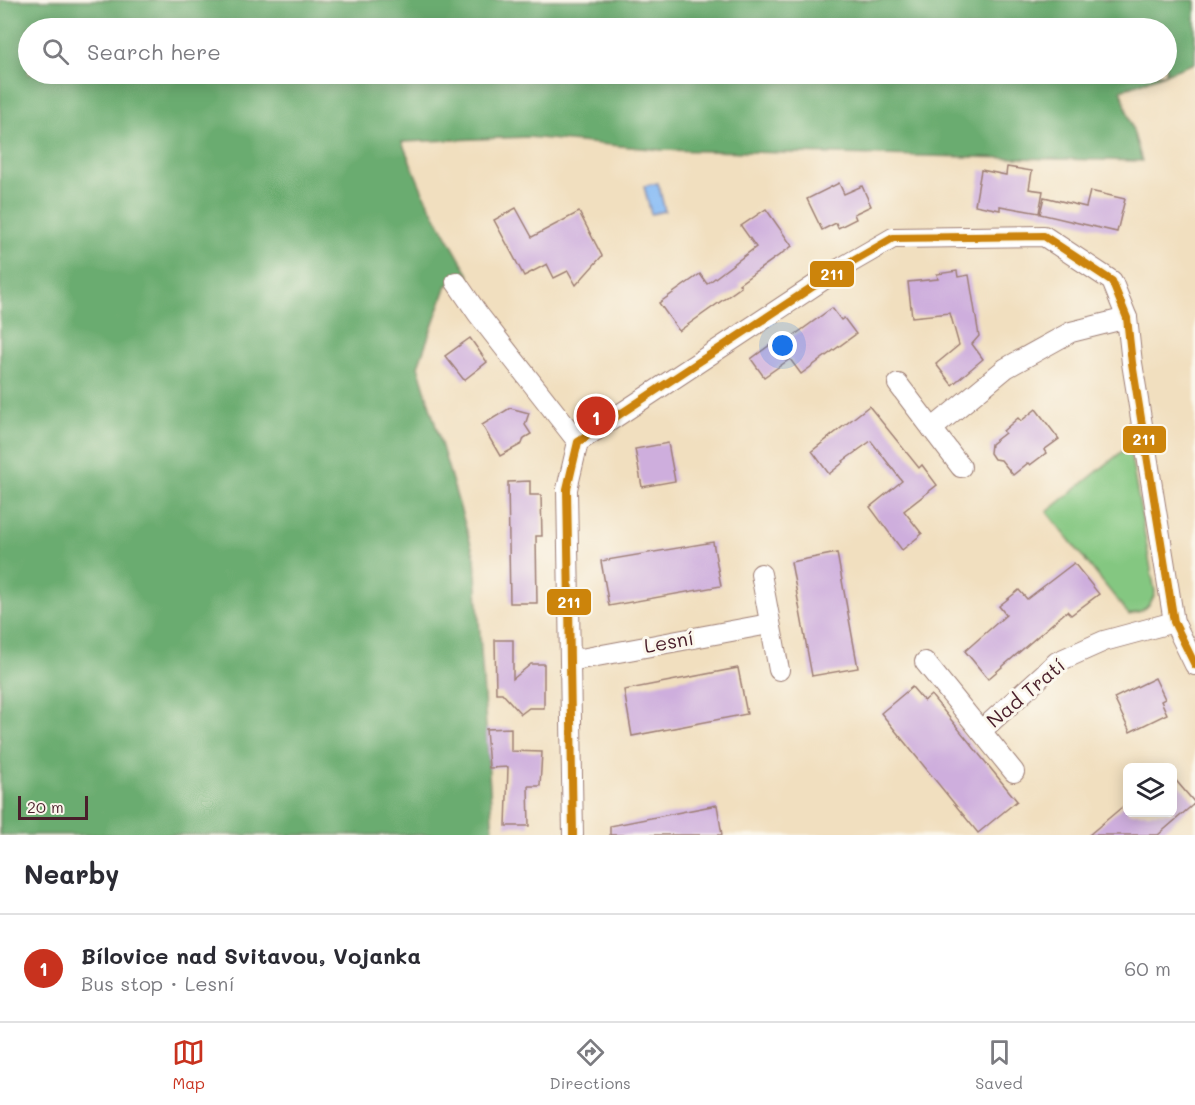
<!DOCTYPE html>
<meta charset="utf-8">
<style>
body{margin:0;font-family:Mali,sans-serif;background:#f2f2f3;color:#2b2b33}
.controls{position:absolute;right:18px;bottom:18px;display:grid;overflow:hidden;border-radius:9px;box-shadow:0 3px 15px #0003}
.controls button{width:54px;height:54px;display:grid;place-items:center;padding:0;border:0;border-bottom:2px solid #e1e1e2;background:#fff;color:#2b2b33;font:30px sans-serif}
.scale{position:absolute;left:18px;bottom:15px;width:70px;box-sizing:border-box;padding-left:6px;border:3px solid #4a1f2b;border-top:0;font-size:16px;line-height:21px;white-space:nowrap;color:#4a1f2b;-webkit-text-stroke:4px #fbf7ec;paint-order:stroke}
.you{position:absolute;left:783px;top:346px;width:21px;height:21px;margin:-15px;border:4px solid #fff;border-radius:50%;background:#1a73e8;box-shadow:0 0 0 9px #1a73e833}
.badge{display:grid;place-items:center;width:39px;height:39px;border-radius:50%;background:#c8321e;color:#fff;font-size:20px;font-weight:700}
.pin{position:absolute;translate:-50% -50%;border:3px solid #fff;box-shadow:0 2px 6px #0006}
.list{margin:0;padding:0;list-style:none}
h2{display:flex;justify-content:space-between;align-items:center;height:78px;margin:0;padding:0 24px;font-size:26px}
h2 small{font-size:20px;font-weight:400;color:#7c7c81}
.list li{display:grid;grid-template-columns:39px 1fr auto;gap:18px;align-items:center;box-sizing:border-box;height:108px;padding:0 24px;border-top:2px solid #e1e1e2}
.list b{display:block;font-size:22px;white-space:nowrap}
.list p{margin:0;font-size:20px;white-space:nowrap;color:#7c7c81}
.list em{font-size:20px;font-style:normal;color:#7c7c81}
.icon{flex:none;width:33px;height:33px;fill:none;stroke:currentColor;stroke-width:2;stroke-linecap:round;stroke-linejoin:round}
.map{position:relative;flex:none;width:1195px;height:835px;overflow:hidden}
.search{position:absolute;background:#fff;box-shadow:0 3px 15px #0003;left:18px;right:18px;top:18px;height:66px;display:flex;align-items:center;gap:15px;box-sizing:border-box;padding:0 21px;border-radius:33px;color:#7c7c81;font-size:22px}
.sheet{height:186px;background:#fff}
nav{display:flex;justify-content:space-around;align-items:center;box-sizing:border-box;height:84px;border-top:2px solid #e1e1e2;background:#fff;font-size:16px;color:#7c7c81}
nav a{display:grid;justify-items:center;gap:3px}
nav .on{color:#c8321e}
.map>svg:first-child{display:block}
</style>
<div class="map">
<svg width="1195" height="835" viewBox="0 0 1195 835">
<rect width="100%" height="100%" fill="#fbf7ec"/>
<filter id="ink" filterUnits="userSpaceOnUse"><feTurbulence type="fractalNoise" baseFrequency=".0167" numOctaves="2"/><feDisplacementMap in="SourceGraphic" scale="12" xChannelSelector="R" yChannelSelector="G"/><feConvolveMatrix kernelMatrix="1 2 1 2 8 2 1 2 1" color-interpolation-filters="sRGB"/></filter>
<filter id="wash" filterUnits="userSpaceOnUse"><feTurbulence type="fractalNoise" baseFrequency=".008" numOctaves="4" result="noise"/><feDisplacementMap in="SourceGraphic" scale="24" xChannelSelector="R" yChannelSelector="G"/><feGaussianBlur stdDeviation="1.35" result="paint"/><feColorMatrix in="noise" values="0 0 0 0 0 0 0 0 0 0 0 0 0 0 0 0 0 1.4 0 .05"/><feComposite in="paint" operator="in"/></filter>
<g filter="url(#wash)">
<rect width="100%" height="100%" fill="#f1dfbf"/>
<path fill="#84c781" stroke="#677356" stroke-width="1.5" d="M1129 446 1155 592C1151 607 1144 611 1129 615L1047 512Z"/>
<path fill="#6bac6f" stroke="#5a664d" stroke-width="1.5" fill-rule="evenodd" d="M0 0H1195V63L1121 90 1142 161 661 150 528 137 402 142 425 197 470 277 447 285 418 366 475 558 493 835H0ZM28 28H1166V74H28Z"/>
<path fill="#87bbf5" stroke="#686d90" stroke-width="1.5" d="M658 183 665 211 651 214 644 186Z"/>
<g id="blocks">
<g fill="#ceaedd">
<path d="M1007 167 1032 171 1029 189 1043 191 1039 213 1000 206V210L975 205 981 170 1006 175Z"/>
<path d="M839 183 844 194 862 186 871 206 854 214 856 219 838 228 836 223 822 230 807 199Z"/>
<path d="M1090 191 1125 199 1117 232 1040 214 1044 197 1086 207Z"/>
<path d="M516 208 532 237 579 212 602 256 576 285 568 271 554 278 547 264 524 276 494 220Z"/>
<path d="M766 209 792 246 739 284 741 287 679 331 659 303 700 274 707 284 756 247 741 226Z"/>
<path d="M957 271 958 277 969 275 979 336 972 344 983 359 952 385 936 364 959 345 950 313 912 317 908 282 938 279 937 274Z"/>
<path d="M832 308 841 320 844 318 856 334 801 374 790 359 764 377 751 359 778 339 782 344Z"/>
<path d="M470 338 487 362 464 380 445 356Z"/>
<path d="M869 406 919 468 922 465 937 485 904 511 922 534 902 550 870 507 902 481 871 441 843 461 844 462 829 474 812 451Z"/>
<path d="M510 408 529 413 525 425 531 434 524 438 522 444 500 456 482 425Z"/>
<path d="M1036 409 1059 439 1044 450 1046 453 1030 465 1028 463 1013 475 1001 460 994 459 990 453 991 444 1005 433 1003 431 1018 418 1021 421Z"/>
<path d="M668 443 675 481 642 487 635 449Z"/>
<path d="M530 481V495H541L542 536H536L537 603H510L508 482Z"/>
<path d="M713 542 721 586 609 606 601 561Z"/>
<path d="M837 553 858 668 812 676 791 562Z"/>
<path d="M1074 563 1099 594 1071 615 1067 611 988 679 965 651 1006 615 999 606 1019 590 1027 599Z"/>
<path d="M495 640H513V679L531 664H544V708H529L521 714 502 693H496Z"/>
<path d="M738 668 747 714 632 736 624 690Z"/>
<path d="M1155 678 1165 699 1161 701 1167 714 1130 732 1114 698Z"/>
<path d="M912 687 924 701 931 695 1017 801 978 833 881 713Z"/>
<path d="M511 728V751L542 752 540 786H528L529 826H506L508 767 489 768 486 729Z"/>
<path d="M1173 777 1195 803 1158 835H1089L1128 802V813H1173Z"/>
<path d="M717 805 722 835H610V826Z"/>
</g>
</g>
</g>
<g filter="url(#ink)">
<use href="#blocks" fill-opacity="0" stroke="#9e7f75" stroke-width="1.5"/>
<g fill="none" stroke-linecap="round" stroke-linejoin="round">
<defs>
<g id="street">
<path d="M456 282 478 314 578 442"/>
<path d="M898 384 961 467"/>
<path d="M932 429 1006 368 1071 332 1127 318"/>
<path d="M761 574 779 670"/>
<path d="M570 661 769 624"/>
<path d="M925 662 1014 772"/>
<path d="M981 731 1057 662 1104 641 1174 622"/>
<path d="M573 835 567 489 578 442 841 268 893 238 1044 236 1112 281 1127 318 1132 363 1174 622 1195 665"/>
</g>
</defs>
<use href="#street" stroke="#9e7f75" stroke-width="22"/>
<use href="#street" stroke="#fff" stroke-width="20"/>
<defs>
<path id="bus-1" d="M573 835 567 489 578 442 841 268 893 238 1044 236 1112 281 1127 318 1132 363 1174 622 1195 665"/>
</defs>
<use href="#bus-1" stroke="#fbf7ec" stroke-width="12"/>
<use href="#bus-1" stroke="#cc840b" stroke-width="8"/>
</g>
</g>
<g text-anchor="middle" stroke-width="6" stroke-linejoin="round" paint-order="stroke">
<g font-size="20" fill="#4a1f2b" stroke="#fbf7ec">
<text transform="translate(669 642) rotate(-10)" y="7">Lesní</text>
<text transform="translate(1026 693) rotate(-40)" y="7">Nad Tratí</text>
</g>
</g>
<g stroke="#fbf7ec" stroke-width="2">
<rect x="809" y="260" width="46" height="28" rx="6" fill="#cc840b"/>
<rect x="1122" y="425" width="45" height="29" rx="6" fill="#cc840b"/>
<rect x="546" y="588" width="46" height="28" rx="6" fill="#cc840b"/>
</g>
<g font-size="16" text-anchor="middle" font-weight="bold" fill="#fff">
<text x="832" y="280">211</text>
<text x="1144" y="445">211</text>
<text x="569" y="608">211</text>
</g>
</svg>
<div class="controls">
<button><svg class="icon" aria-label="layers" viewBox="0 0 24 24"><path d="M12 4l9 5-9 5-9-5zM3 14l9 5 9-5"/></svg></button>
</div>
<div class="scale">20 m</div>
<div class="you"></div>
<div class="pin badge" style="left:596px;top:416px">1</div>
<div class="search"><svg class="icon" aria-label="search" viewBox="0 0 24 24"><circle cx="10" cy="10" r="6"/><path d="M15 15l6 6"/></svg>Search here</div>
</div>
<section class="sheet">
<h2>Nearby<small></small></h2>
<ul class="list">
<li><span class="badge">1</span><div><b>Bílovice nad Svitavou, Vojanka</b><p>Bus stop · Lesní</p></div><em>60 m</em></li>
</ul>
</section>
<nav>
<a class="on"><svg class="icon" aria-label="map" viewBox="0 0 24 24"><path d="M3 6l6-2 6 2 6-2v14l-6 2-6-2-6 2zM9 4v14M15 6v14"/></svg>Map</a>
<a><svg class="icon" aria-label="directions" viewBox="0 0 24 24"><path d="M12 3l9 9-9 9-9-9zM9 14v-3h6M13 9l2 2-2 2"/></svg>Directions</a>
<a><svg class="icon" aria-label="saved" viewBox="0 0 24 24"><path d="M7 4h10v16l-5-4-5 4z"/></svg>Saved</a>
</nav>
